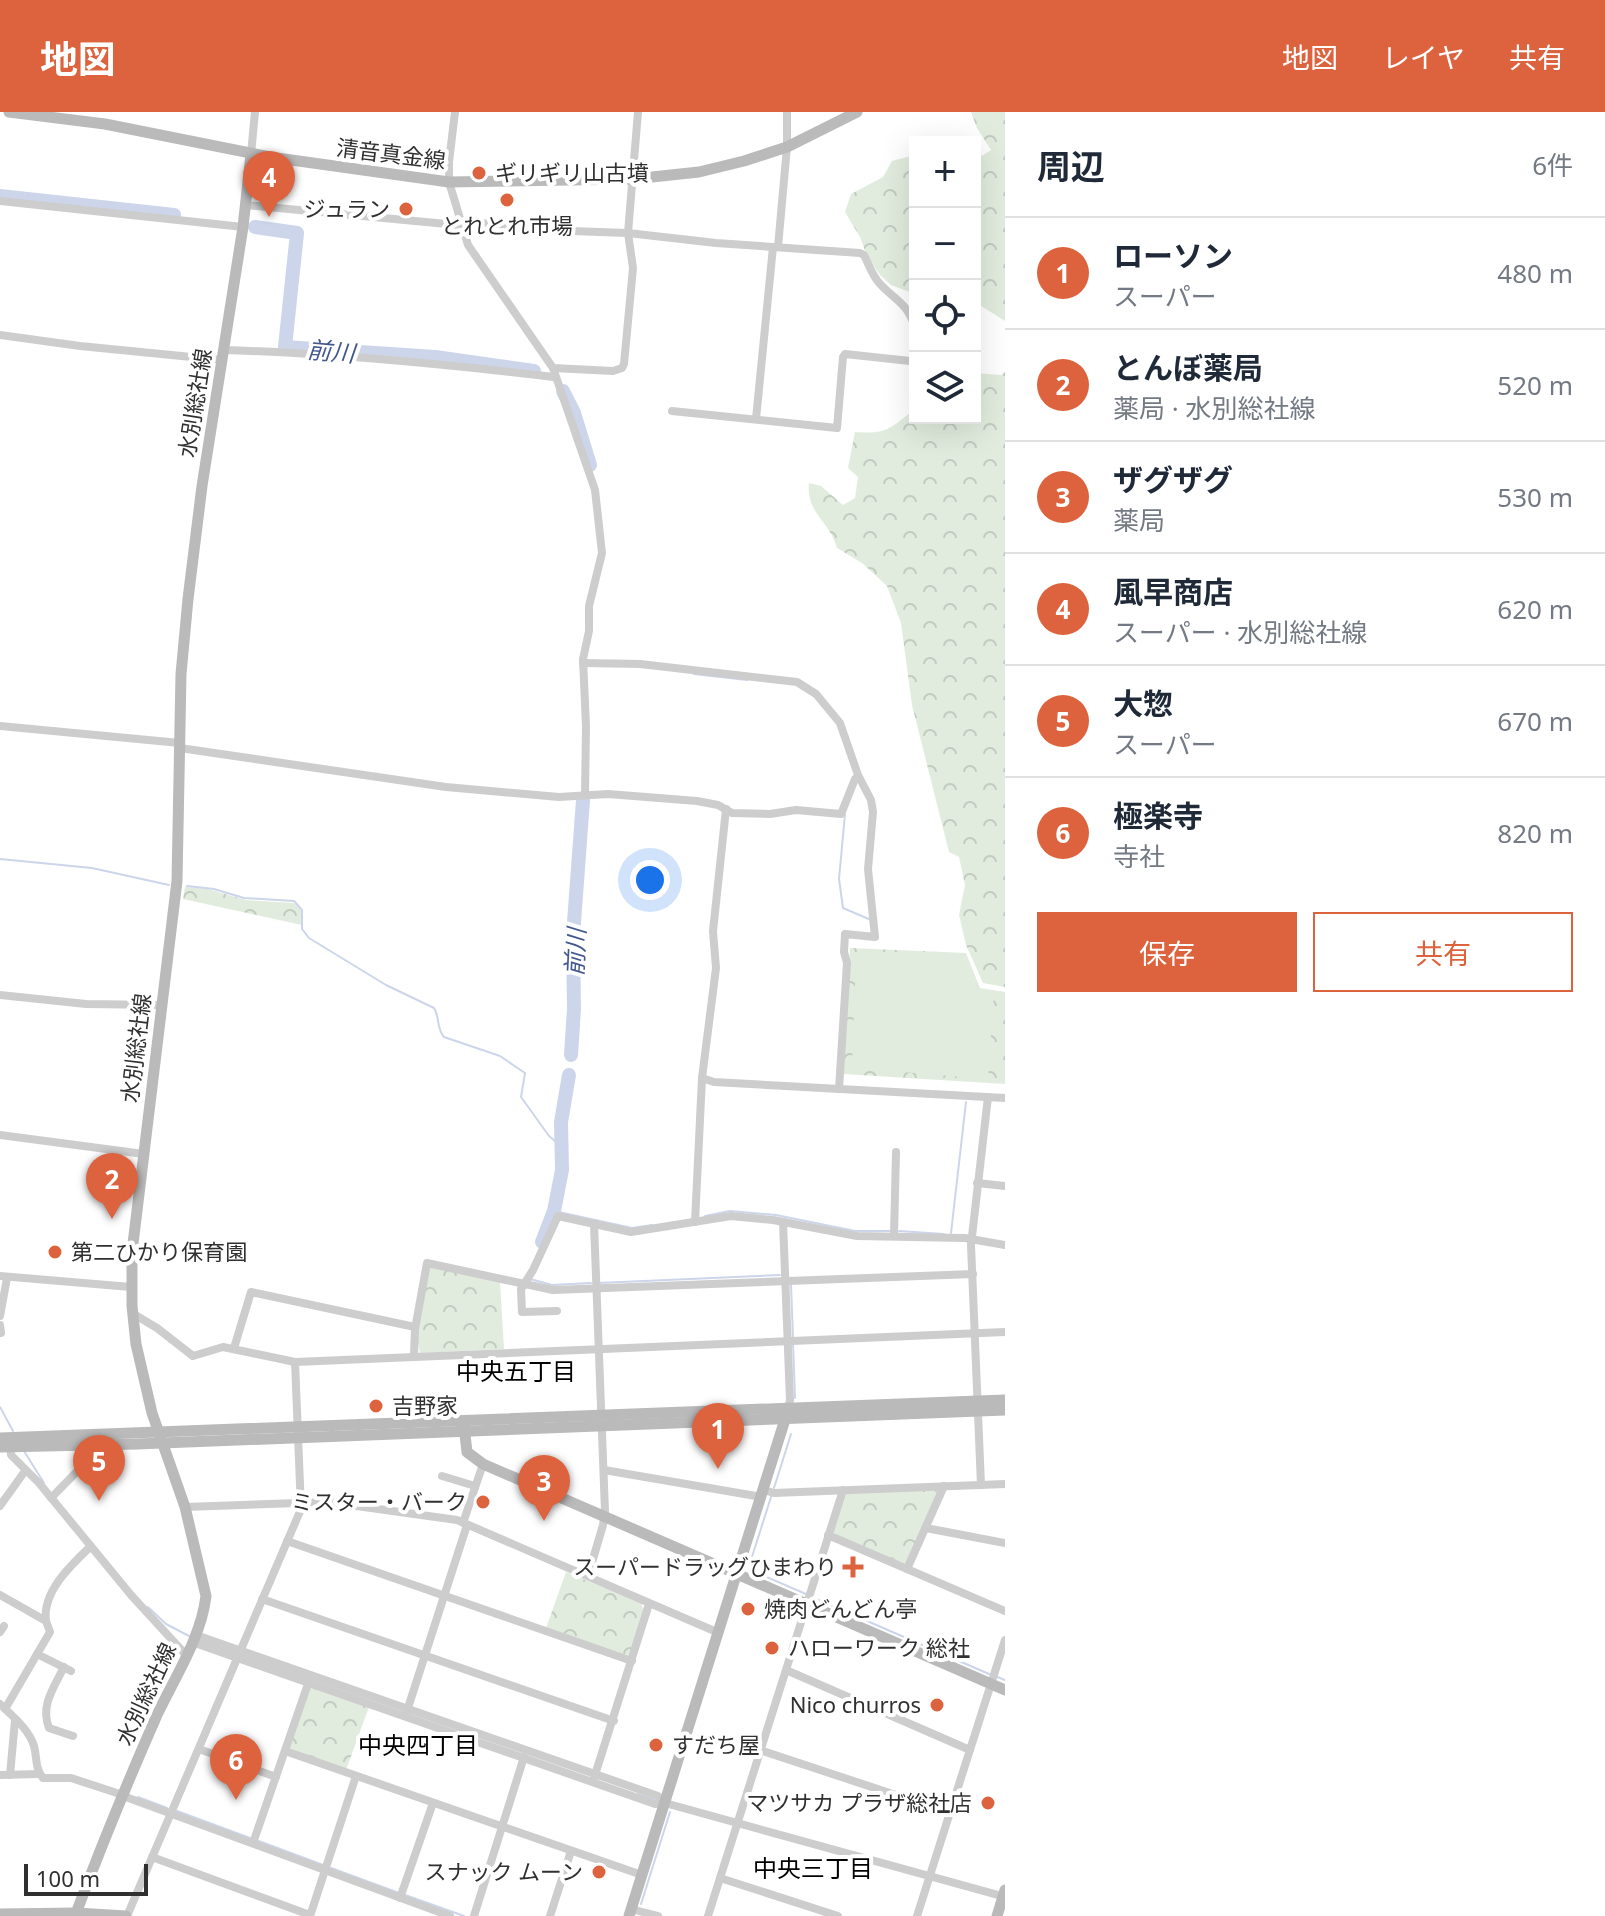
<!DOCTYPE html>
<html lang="ja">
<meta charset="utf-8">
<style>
body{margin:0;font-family:"Noto Sans","Noto Sans JP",sans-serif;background:#f2f2f3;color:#1f2937}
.controls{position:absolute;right:24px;top:24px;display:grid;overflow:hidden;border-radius:0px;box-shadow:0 8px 32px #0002}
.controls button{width:72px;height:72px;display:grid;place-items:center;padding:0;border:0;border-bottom:2px solid #e0e1e3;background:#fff;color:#1f2937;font:40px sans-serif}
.scale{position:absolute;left:24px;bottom:20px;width:124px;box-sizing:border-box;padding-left:8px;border:4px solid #303030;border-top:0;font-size:22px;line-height:28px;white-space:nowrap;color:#303030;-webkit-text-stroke:6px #fff;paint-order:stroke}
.you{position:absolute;left:650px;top:768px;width:28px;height:28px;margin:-20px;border:6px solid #fff;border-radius:50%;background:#1a73e8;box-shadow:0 0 0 12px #1a73e833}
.badge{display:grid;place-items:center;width:52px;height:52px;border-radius:50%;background:#dc633d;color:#fff;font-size:26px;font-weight:700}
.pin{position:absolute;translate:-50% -66px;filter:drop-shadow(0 2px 4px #0008)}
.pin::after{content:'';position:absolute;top:42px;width:28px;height:24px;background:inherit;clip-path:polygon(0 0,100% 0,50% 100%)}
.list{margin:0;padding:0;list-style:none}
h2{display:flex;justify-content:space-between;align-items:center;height:104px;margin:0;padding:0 32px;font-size:34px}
h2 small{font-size:26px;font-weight:400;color:#747a83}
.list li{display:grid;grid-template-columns:52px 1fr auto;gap:24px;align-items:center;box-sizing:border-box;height:112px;padding:0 32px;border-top:2px solid #e0e1e3}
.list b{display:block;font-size:30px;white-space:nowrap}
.list p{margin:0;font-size:26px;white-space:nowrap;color:#747a83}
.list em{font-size:26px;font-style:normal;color:#747a83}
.actions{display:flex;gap:16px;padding:24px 32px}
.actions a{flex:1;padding:18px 0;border:2px solid #dc633d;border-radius:0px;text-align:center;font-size:28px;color:#dc633d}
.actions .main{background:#dc633d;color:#fff}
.icon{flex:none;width:44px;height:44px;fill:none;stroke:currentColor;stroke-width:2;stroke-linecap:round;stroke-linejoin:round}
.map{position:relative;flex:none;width:1005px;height:1804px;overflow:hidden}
header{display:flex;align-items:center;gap:48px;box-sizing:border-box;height:112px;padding:0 40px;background:#dc633d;color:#fff}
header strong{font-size:38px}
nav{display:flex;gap:44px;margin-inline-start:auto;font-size:28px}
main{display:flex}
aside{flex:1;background:#fff}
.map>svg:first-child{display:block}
</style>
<header>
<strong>地図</strong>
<nav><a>地図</a><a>レイヤ</a><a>共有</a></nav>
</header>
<main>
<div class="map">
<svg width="1005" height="1804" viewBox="0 0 1005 1804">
<defs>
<pattern id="forest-crowns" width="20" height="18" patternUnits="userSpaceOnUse" patternTransform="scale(2)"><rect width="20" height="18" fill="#e1ecde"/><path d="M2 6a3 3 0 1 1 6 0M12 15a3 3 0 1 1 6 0" fill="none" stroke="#c1cbbf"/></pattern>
</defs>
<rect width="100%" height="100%" fill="#fff"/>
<g fill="url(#forest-crowns)">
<path d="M971 0H1005V209L975 190V45H980L991 38 977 16Z"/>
<path d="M915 43V182L891 173 880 163 867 144 860 125 845 100 851 82 883 65 892 49Z"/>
<path d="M915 256V306H975V261L1001 263 1005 260V875L983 871 966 833 959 803 965 773 959 745 949 740 912 593 901 511 887 474 862 451 837 436C830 409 806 402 809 371L821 374 843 393 855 386 858 365 848 356 855 320C885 322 889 318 912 299Z"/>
<path d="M185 775 208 777 246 788 294 791 301 798 302 813 183 787Z"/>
<path d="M850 836 966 841 980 876 1005 880V972L843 962Z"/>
<path d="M431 1155 500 1170 504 1237 420 1241 417 1227 427 1157Z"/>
<path d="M937 1378 939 1381 905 1452 835 1422 833 1418 844 1384 847 1381Z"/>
<path d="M566 1460 641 1491 644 1499 630 1542 627 1543 546 1516Z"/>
<path d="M313 1575 369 1595 346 1658 290 1639 288 1634 308 1576Z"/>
</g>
<path fill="#e1ecde" d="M861 839 965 845 978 877 994 882 988 967 852 956 856 845Z"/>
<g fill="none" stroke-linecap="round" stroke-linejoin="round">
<g stroke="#ccd5ea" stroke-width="2">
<path d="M694 562 747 568"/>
<path d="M845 702 839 767 843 796 871 808"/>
<path d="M0 747 92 756 169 773"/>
<path d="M187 774 214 777 244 786 294 789 302 798V817L309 826 386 873 434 896C440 905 436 916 444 925L500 944 525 961 521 985 549 1024 561 1034"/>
<path d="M554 1099 632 1116 652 1113"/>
<path d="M705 1104 730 1099 776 1103 855 1119H892"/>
<path d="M899 1119 944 1122"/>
<path d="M951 1121 966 990"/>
<path d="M530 1167 552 1173 591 1171"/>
<path d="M598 1171 780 1163"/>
<path d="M791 1173 793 1225"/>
<path d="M793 1231 795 1286"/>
<path d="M0 1295 13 1319"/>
<path d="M24 1339 44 1371"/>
<path d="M774 1376 791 1322"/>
<path d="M772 1382 750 1451 755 1460 806 1482"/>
<path d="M812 1485 989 1562"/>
<path d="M148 1495 166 1512 189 1524"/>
<path d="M995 1564 1005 1568"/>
<path d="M638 1682 655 1688"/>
<path d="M138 1685 167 1696"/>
<path d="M177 1699 250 1726"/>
<path d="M256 1728 323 1753"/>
<path d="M331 1756 399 1781"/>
<path d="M405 1783 464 1804"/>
<path d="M641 1792 670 1700"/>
</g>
<g stroke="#ccd5ea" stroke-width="14">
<path d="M0 84 174 103"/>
<path d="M255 115 297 121 285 235 435 245 534 259"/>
<path d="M563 279 574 301 590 353"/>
<path d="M571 943 574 897 573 824 583 688"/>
<path d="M542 1130 554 1099 562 1058 561 1010 569 963"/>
</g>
<g stroke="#cdcdcd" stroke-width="8">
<path d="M455 0 449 50V70L468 133 553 256 595 378 602 441 589 494V519L583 547 586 614 585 682"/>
<path d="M251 42 255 0"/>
<path d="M0 89 243 115"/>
<path d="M245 93 468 114 495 110 514 117 628 121 716 131 860 141 864 143C869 153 872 163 880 172 896 189 909 192 915 217"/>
<path d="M778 135 787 35V0"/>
<path d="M0 223 80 234 222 248"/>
<path d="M223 238C335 241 444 252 554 265"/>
<path d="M553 256 613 259 622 256 624 252 633 156 628 121 638 0"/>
<path d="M672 299 837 316 843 245 845 242 910 249 915 247"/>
<path d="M756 307 773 135"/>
<path d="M583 551 640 552 797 570 816 582 840 611 858 663 871 688 873 700 868 757 875 825 845 822 844 840 847 851 839 977"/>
<path d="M0 614 180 631"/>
<path d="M180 636 446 675 559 685 608 682 697 689 718 693 732 701 770 702 796 698 841 702 855 667"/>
<path d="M0 883 86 892 161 893"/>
<path d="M702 966 714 970 1005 986"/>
<path d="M0 1023 144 1042"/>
<path d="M977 1071 1005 1074"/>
<path d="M695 1110 702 966 716 856 713 819 726 697"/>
<path d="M783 1110 790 1288 788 1296"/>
<path d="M894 1124 896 1040"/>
<path d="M0 1164 131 1175"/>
<path d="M557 1199 522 1200 521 1177 533 1158 558 1104 631 1120 731 1104 773 1108 857 1124 965 1126 1005 1133"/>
<path d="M132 1201 157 1216 193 1244 223 1235 295 1250"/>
<path d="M0 1204 7 1166"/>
<path d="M0 1213 1 1221"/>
<path d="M234 1236 251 1180 415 1215"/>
<path d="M414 1243 415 1217 427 1151 553 1178 973 1162"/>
<path d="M10 1330 11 1343 39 1371 131 1483 186 1543"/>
<path d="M604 1358 762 1385"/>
<path d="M442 1364 475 1374"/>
<path d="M981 1373 971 1133 988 985"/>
<path d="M764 1378 774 1381 1005 1372"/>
<path d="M51 1386 95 1341 96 1333"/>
<path d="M0 1394 25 1359"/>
<path d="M185 1395 328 1390 457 1408 719 1521"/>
<path d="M463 1411 483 1352"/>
<path d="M926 1416 1005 1431"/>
<path d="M828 1423 1005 1499"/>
<path d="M287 1429 632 1549"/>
<path d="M907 1457 944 1374"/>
<path d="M588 1464 603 1413 605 1399 594 1112"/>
<path d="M0 1483 46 1509 50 1520 5 1597"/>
<path d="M262 1487 614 1609"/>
<path d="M46 1509C42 1480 71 1453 90 1435"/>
<path d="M0 1520 4 1514"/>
<path d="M192 1530 655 1692 665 1691 658 1684 196 1523"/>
<path d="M37 1542 71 1559"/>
<path d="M64 1555C54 1575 40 1594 49 1616L73 1624"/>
<path d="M786 1558 970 1638"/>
<path d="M0 1592C12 1604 29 1617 34 1634 37 1645 35 1657 43 1666H71L123 1683"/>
<path d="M406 1602 467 1413"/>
<path d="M199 1637 276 1665"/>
<path d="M760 1638 950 1701"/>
<path d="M285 1639 642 1763"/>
<path d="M0 1663 39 1662"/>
<path d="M10 1663 15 1608"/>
<path d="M594 1666 649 1492"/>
<path d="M123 1684 450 1804"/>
<path d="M665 1691 1005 1785"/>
<path d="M253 1731 309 1569"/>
<path d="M152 1745 310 1803"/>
<path d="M720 1766 838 1804"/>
<path d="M400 1786 433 1691"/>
<path d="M631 1797 658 1804"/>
<path d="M127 1804 301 1397 295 1250 1005 1220"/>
<path d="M310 1804 356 1664"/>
<path d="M474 1804 524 1645"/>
<path d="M550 1804 571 1739"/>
<path d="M708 1804 843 1378"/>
<path d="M917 1804 1005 1528"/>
</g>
<g stroke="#bababa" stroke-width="11">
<path d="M9 0 105 12 270 45 449 70 633 67 699 60 744 49 787 35 857 0"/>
<path d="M464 1314 467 1340 483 1352 1005 1578"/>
<path d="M0 1326 1005 1288"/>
<path d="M0 1335 137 1332 1005 1298"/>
<path d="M0 1802 76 1801 126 1804"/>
<path d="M75 1804C100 1737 128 1669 157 1603 175 1565 201 1526 206 1484L185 1395 152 1301 136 1232 132 1194V1140L177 769 181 562 188 487 202 374 243 115 251 42"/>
<path d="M629 1804 787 1301"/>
<path d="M997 1804 1005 1778"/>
</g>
</g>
<g fill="#dc633d" stroke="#fff" stroke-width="3">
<circle cx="479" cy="61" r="8"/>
<circle cx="507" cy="88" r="8"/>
<circle cx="406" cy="97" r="8"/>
<circle cx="55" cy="1140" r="8"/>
<circle cx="376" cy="1294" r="8"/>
<circle cx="483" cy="1390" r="8"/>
<path d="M849 1443h8v8h8v8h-8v8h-8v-8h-8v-8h8z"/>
<circle cx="748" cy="1497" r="8"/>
<circle cx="772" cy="1536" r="8"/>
<circle cx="937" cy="1593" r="8"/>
<circle cx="656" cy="1633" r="8"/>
<circle cx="988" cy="1691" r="8"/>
<circle cx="599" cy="1760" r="8"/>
</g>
<g text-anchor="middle" stroke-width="8" stroke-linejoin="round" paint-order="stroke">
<g font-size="22" fill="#303030" stroke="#fff">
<text transform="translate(391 42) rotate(7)" y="8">清音真金線</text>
<text transform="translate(195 291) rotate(-81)" y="8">水別総社線</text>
<text transform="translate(136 936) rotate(-83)" y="8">水別総社線</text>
<text transform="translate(146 1582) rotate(-65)" y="8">水別総社線</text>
</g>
<g font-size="22" fill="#303030" stroke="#fff" text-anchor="start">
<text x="495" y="69">ギリギリ山古墳</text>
<text x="390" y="105" text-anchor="end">ジュラン</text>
<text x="507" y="122" text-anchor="middle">とれとれ市場</text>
<text x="71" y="1148">第二ひかり保育園</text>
<text x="392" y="1302">吉野家</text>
<text x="467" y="1398" text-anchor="end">ミスター・バーク</text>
<text x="837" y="1463" text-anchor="end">スーパードラッグひまわり</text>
<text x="764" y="1505">焼肉どんどん亭</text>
<text x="788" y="1544">ハローワーク 総社</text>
<text x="921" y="1601" text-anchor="end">Nico churros</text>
<text x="672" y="1641">すだち屋</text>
<text x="972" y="1699" text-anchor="end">マツサカ プラザ総社店</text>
<text x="583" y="1768" text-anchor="end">スナック ムーン</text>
</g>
<g font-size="24" font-style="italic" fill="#42588e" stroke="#fff">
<text transform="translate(331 240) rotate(5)" y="8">前川</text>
<text transform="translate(576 840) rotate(-87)" y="8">前川</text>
</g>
<g font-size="24" fill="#000" stroke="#fff">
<text x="516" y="1268">中央五丁目</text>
<text x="418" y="1642">中央四丁目</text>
<text x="813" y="1765">中央三丁目</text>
</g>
</g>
</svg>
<div class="controls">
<button>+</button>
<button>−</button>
<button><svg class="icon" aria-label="locate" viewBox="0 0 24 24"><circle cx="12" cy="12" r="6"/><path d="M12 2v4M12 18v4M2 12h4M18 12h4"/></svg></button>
<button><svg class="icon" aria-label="layers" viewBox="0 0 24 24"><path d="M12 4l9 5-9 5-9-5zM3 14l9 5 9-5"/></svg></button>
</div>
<div class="scale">100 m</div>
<div class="you"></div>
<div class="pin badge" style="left:718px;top:1357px">1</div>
<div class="pin badge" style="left:112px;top:1107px">2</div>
<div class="pin badge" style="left:544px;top:1409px">3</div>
<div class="pin badge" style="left:269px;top:105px">4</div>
<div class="pin badge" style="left:99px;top:1389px">5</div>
<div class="pin badge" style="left:236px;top:1688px">6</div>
</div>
<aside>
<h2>周辺<small>6件</small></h2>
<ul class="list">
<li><span class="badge">1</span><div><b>ローソン</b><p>スーパー</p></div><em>480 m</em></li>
<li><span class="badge">2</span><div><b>とんぼ薬局</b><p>薬局 · 水別総社線</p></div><em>520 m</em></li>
<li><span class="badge">3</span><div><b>ザグザグ</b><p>薬局</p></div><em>530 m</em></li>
<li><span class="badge">4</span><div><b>風早商店</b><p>スーパー · 水別総社線</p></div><em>620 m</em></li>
<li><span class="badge">5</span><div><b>大惣</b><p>スーパー</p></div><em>670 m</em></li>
<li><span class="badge">6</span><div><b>極楽寺</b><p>寺社</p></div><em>820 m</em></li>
</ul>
<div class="actions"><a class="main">保存</a><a>共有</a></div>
</aside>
</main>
